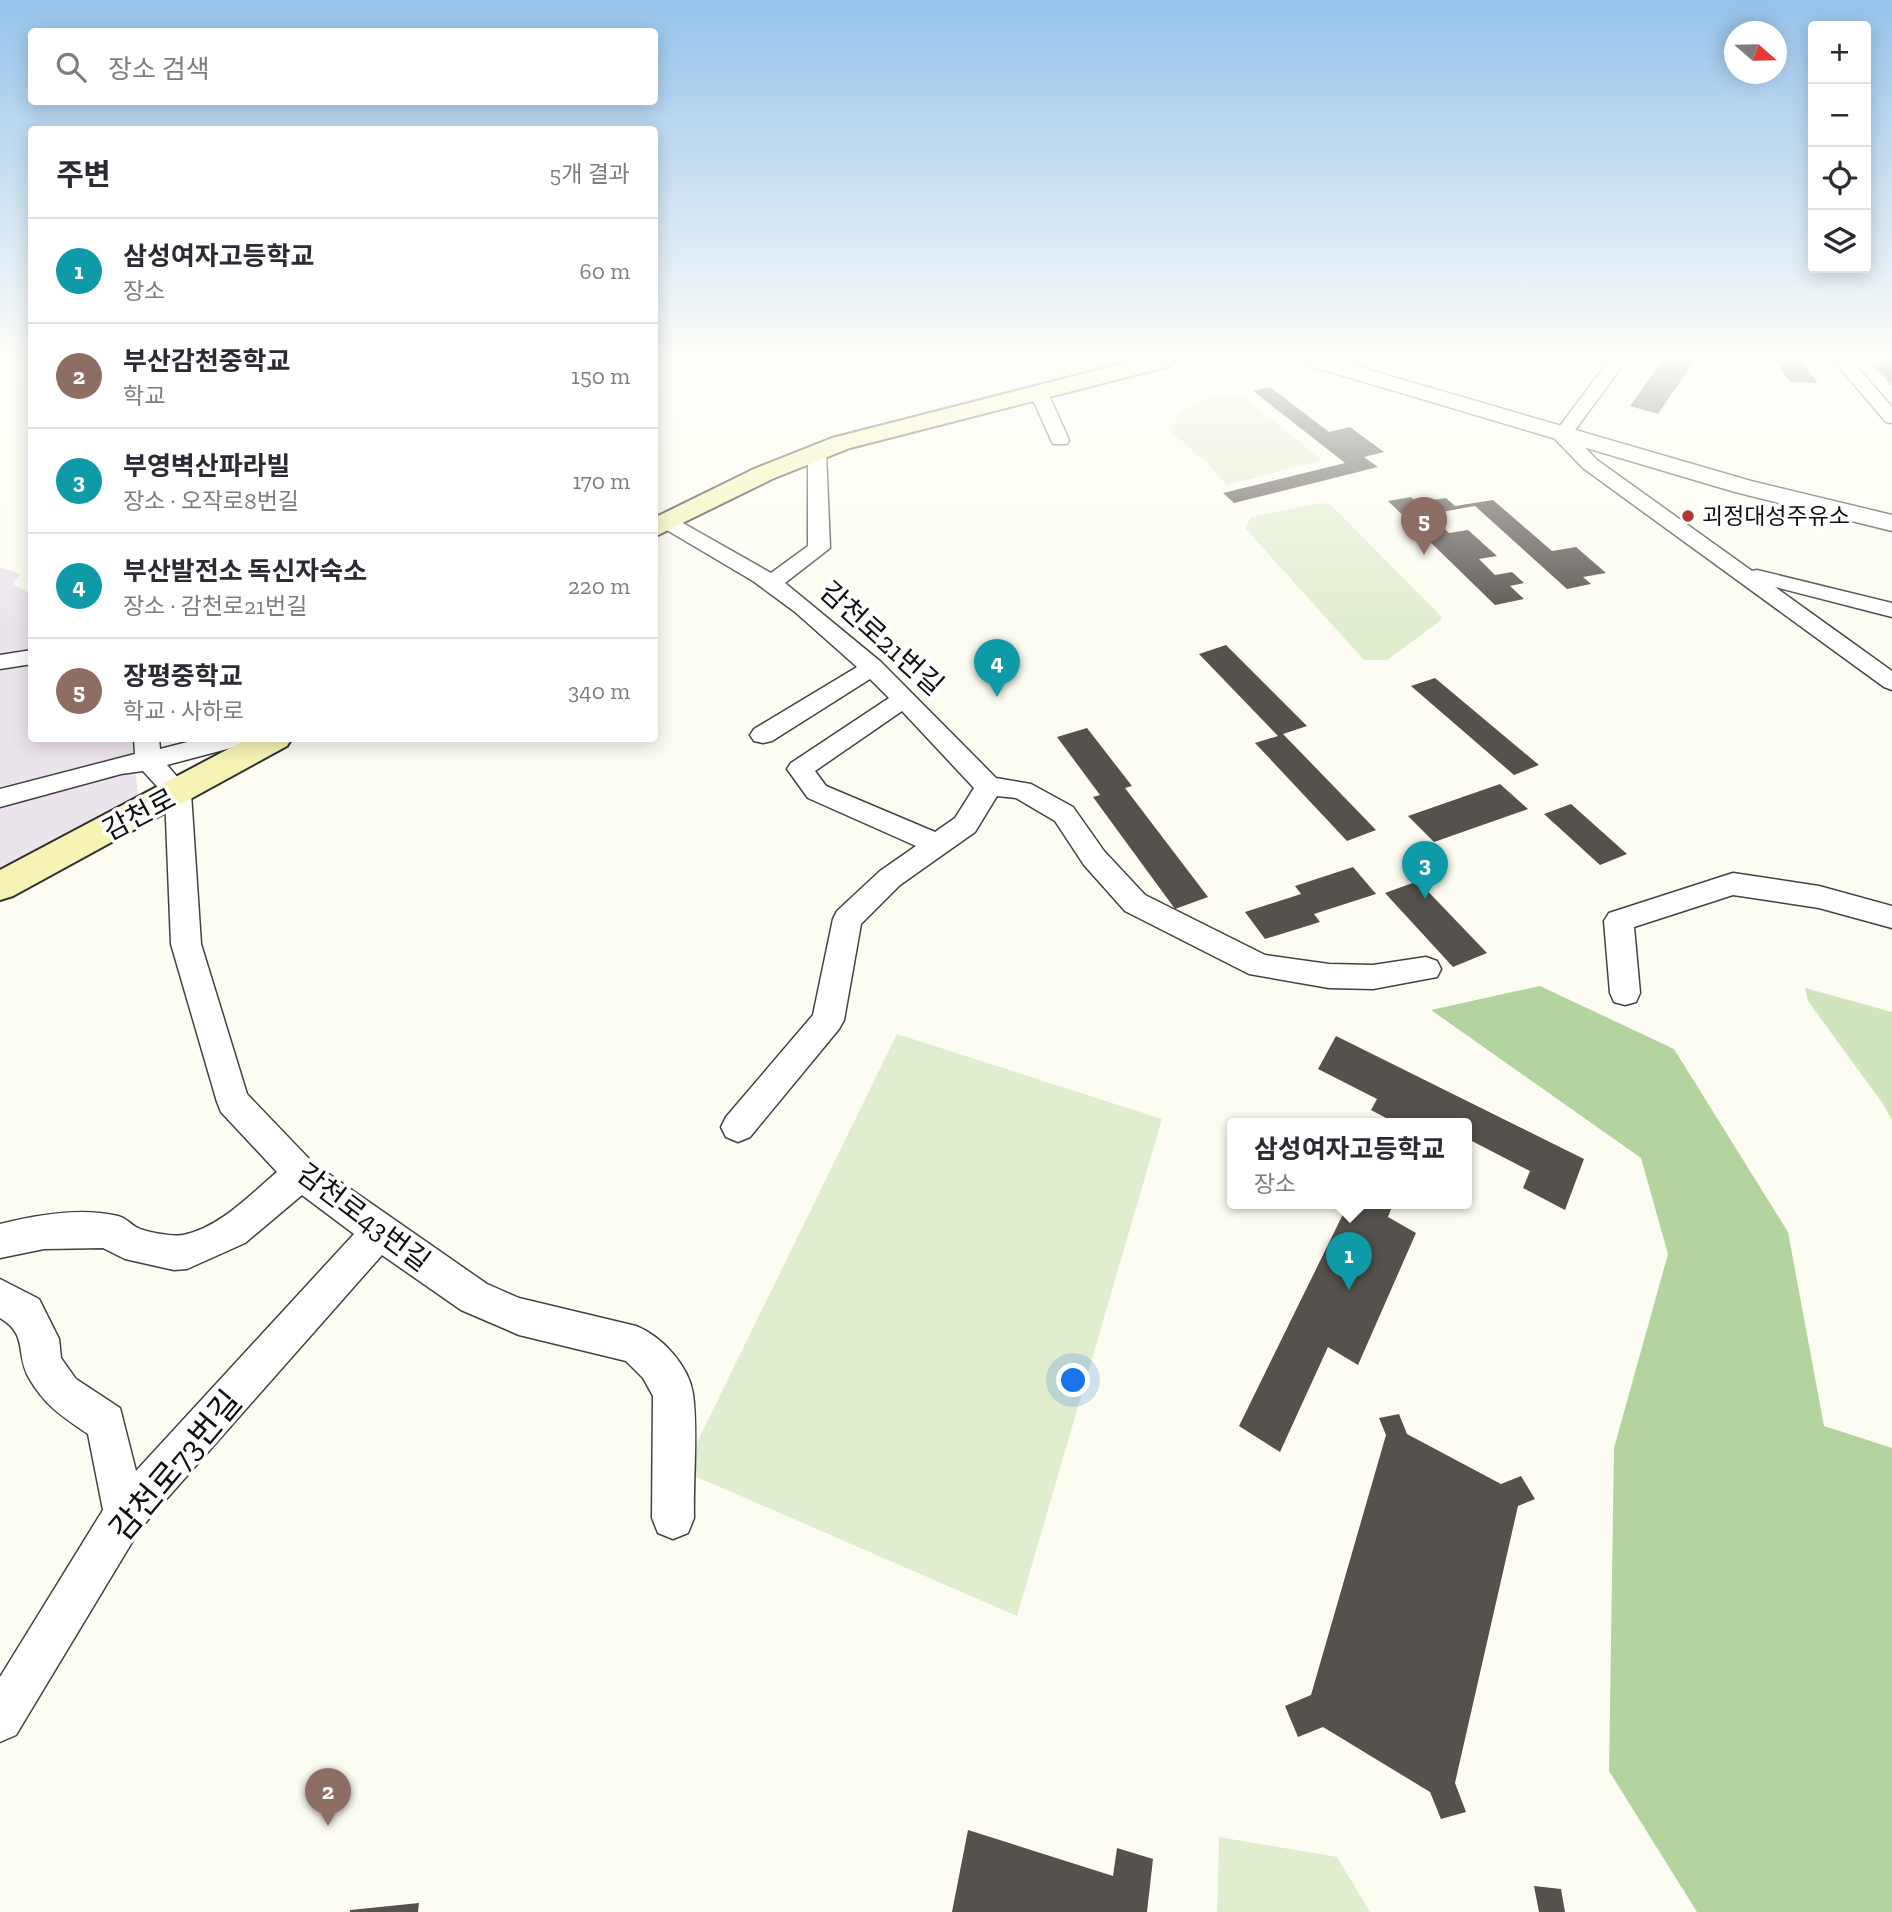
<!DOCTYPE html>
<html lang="ko">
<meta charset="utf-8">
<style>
body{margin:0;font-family:"Zilla Slab","Noto Sans KR",serif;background:#f7f7f7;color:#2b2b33}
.controls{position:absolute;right:21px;top:21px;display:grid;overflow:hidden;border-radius:7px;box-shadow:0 4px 18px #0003}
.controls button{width:63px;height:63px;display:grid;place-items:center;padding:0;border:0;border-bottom:2px solid #e1e1e2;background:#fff;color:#2b2b33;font:35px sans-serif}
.compass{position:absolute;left:1724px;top:21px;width:63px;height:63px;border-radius:50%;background:#fff;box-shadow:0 4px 18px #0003;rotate:110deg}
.you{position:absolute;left:1074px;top:1381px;width:24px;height:24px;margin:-18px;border:5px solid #fff;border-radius:50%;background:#1a73e8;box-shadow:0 0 0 10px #1a73e833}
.badge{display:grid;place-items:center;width:46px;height:46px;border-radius:50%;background:#2563eb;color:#fff;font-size:23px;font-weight:700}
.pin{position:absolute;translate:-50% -58px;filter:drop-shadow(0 2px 4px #0008)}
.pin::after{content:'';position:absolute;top:37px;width:24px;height:21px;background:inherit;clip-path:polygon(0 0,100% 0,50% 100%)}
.popup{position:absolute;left:1227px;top:1118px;width:245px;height:91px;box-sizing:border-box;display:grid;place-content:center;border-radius:7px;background:#fff;filter:drop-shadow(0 2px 5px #0005);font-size:23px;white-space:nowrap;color:#7c7c81}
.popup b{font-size:26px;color:#2b2b33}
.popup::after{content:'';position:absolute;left:50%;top:100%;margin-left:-14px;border:14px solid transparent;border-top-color:#fff}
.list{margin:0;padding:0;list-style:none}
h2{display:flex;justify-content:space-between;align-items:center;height:91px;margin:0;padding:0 28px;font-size:30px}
h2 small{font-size:23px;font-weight:400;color:#7c7c81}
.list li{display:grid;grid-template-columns:46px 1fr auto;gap:21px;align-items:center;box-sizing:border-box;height:105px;padding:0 28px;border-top:2px solid #e1e1e2}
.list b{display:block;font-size:26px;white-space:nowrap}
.list p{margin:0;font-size:23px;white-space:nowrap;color:#7c7c81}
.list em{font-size:23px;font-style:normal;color:#7c7c81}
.icon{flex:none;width:38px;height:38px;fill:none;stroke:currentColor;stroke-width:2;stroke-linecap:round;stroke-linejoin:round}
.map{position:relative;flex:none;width:1892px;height:1912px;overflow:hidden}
.search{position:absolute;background:#fff;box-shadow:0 4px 18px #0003;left:28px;top:28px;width:630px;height:77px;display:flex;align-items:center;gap:18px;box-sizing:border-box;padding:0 24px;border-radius:7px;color:#7c7c81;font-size:26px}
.panel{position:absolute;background:#fff;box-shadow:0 4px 18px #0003;left:28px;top:126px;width:630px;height:616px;border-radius:7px}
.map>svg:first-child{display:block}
</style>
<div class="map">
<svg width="1892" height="1912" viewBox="0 0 1892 1912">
<rect width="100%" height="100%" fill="#fdfcf2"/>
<path fill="#ece4ec" d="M0 567 20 574 13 584 31 594 32 738 132 739 139 801 0 869Z"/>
<g fill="#d0e5be">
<path d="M1045 361H1117L1052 379 1054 371Z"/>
<path d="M1805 988 1892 1012V1120L1883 1104 1808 1001Z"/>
</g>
<path fill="#b4d49f" d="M1540 986 1674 1049 1788 1232 1824 1426 1892 1448V1912H1697L1609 1771 1614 1448 1668 1254 1641 1158 1431 1010Z"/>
<g fill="#e1edcf">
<path d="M1241 395 1322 460 1227 485 1206 462 1170 431C1185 398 1210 398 1241 395Z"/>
<path d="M1321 503 1331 505 1442 617 1440 621 1387 660H1364L1245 528 1251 517Z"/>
<path d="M897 1034 1162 1119 1017 1616 683 1471Z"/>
<path d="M1219 1837 1337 1857 1370 1912H1217Z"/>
</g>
<g fill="#56514c">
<path d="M1662 361H1694L1658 414 1630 406Z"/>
<path d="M1775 361H1801L1818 383 1790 382Z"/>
<path d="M1869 361H1892V386Z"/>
<path d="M1270 387 1329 432 1350 427 1384 452 1364 457 1378 467 1234 503 1223 493 1345 463 1253 391Z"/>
<path d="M1411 497 1425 510 1441 507 1433 500 1446 498 1455 506 1493 500 1552 551 1576 547 1606 573 1583 577 1591 584 1567 589 1475 506 1430 514 1449 533 1468 530 1497 556 1479 559 1495 575 1512 572 1524 583 1510 586 1524 599 1495 605 1388 501Z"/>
<path d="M1226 645 1307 726 1283 734 1376 830 1347 841 1255 743 1278 736 1199 654Z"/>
<path d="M1435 678 1539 765 1514 775 1411 686Z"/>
<path d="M1087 728 1132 786 1125 788 1208 897 1175 909 1093 797 1100 795 1057 737Z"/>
<path d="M1500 784 1528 809 1434 842 1408 816Z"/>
<path d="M1571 804 1627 854 1600 865 1544 814Z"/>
<path d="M1353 867 1376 894 1314 914 1320 922 1265 939 1245 912 1301 894 1295 886Z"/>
<path d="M1418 881 1487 953 1453 967 1385 893Z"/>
<path d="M1336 1036 1584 1159 1565 1210 1523 1188 1530 1171 1466 1138V1124H1438L1432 1121 1431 1124H1388L1390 1120 1371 1110 1377 1099 1318 1069Z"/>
<path d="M1348 1204H1393L1388 1217 1416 1233 1358 1365 1328 1347 1280 1452 1239 1426Z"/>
<path d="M1399 1414 1407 1434 1501 1484 1521 1476 1535 1499 1518 1506 1455 1783 1466 1812 1441 1819 1430 1792 1323 1727 1298 1737 1285 1706 1311 1695 1386 1435 1379 1418Z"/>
<path d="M968 1830 1113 1876 1117 1848 1153 1859 1147 1912H952Z"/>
<path d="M1534 1886 1561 1889 1565 1912H1539Z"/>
<path d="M419 1903 418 1912H350V1910Z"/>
</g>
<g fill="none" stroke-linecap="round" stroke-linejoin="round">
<defs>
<g id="minor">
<path d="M1609 361H1626L1572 434 1597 460 1752 571 1757 570 1892 603V617L1775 587 1892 671V690L1884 687 1583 468 1555 439 1553 435Z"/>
<path d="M1834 361H1852L1892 407V423L1886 422Z"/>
<path d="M1039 388 1048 393 1069 440 1067 444H1053L1051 440 1030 393Z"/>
<path d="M817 445 826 451 830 548 785 583 881 662 996 778 1031 784 1073 807 1104 851 1145 895 1265 955 1329 964 1373 965 1426 957 1437 961 1441 969 1437 977 1373 989 1329 988 1249 974 1125 911 1084 865 1055 821 1016 798 997 796 975 832 900 885 861 924 844 1020 839 1029 750 1137 738 1142 726 1137 721 1127 726 1117 813 1015 833 919 837 911 880 871 916 846 808 798 787 769 791 763 889 698 870 679 772 741 763 743 754 741 750 735 754 729 857 667 795 612 753 581 660 526 657 522 660 518H674L771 573 808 546V451ZM902 711 974 788 955 818 935 832 826 786 815 771Z"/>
<path d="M32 650V664L0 669V655Z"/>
<path d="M134 738H159L160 749 203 738H249L246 744 167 765 191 793 201 944 247 1094 313 1163 487 1284 519 1298 636 1326C661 1336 689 1365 693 1394 698 1430 693 1480 694 1518L688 1533 673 1539 658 1533 652 1518 653 1396 643 1378 626 1361 519 1335 461 1310 382 1255 140 1529 16 1735 0 1742V1677L103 1510 88 1434C63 1417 45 1406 29 1378 15 1354 29 1335 0 1318V1279L39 1299 59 1339 61 1358 76 1379 120 1408 136 1471 354 1234 302 1195 245 1243 187 1269 174 1270 125 1259 103 1248 44 1249 0 1258V1224C36 1215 81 1207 118 1216 126 1218 129 1223 136 1227 143 1232 175 1237 183 1235 219 1228 250 1195 277 1172L221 1112 217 1102 171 944 165 795 143 771 121 774 0 807V789L135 754Z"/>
<path d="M1733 873 1819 886 1892 906V928L1819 908 1733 895 1634 927 1640 993 1636 1002 1625 1005 1614 1002 1610 993 1604 921 1609 913Z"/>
</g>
<path id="tertiary" d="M1304 361H1338L1751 481 1892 515V531L1735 492 1307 365Z"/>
<g id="secondary">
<path d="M1133 361H1173L1170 366 850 448 772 479 654 537V518L754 469 832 438Z"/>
<path d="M249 738H292L287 746 13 896 0 900V870Z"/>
</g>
</defs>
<use href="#minor" stroke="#424242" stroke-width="3"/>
<use href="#tertiary" stroke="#424242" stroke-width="3"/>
<use href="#secondary" stroke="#313131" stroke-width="4"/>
<use href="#minor" fill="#fff" fill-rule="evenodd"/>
<use href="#tertiary" fill="#fff" fill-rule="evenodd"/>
<use href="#secondary" fill="#f6f3b4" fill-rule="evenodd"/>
</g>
<linearGradient id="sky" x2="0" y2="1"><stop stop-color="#96c3eb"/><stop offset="0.57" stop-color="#fefef9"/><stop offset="1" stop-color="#fefef9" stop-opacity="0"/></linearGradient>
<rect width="1892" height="629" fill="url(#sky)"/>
<circle fill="#b03735" stroke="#fff" stroke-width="2.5" cx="1688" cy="516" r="7"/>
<g text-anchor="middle" stroke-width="7" stroke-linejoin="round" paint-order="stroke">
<g font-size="23" fill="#0f0f0f" stroke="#fff" text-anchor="start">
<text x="1702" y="524">괴정대성주유소</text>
</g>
<g font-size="28" fill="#0f0f0f" stroke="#fff">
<text transform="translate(882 638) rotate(42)" y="10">감천로21번길</text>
<text transform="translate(139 814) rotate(-28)" y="10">감천로</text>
<text transform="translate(364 1217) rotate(37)" y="10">감천로43번길</text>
</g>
<g font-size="33" fill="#0f0f0f" stroke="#fff">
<text transform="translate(175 1465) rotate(-50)" y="12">감천로73번길</text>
</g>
</g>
</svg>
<div class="controls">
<button>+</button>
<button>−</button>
<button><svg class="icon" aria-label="locate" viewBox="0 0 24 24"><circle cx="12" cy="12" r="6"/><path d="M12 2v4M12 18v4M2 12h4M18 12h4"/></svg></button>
<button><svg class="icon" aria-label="layers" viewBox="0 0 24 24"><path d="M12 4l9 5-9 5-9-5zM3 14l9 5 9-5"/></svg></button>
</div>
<svg class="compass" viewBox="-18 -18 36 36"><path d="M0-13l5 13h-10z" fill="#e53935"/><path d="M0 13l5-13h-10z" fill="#7c7c81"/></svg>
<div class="you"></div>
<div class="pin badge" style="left:1349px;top:1290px;background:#0f9aa8">1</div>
<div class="popup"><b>삼성여자고등학교</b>장소</div>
<div class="pin badge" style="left:328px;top:1826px;background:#8d6e63">2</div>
<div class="pin badge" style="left:1425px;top:899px;background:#0f9aa8">3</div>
<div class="pin badge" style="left:997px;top:697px;background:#0f9aa8">4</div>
<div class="pin badge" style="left:1424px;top:555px;background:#8d6e63">5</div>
<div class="search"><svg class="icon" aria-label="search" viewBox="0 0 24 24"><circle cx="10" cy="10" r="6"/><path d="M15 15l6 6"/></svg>장소 검색</div>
<section class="panel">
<h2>주변<small>5개 결과</small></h2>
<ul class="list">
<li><span class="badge" style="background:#0f9aa8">1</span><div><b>삼성여자고등학교</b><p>장소</p></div><em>60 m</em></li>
<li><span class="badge" style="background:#8d6e63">2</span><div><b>부산감천중학교</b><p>학교</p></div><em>150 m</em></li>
<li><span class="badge" style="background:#0f9aa8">3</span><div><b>부영벽산파라빌</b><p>장소 · 오작로8번길</p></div><em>170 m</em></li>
<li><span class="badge" style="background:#0f9aa8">4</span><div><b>부산발전소 독신자숙소</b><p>장소 · 감천로21번길</p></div><em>220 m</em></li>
<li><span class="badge" style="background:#8d6e63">5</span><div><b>장평중학교</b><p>학교 · 사하로</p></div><em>340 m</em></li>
</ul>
</section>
</div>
